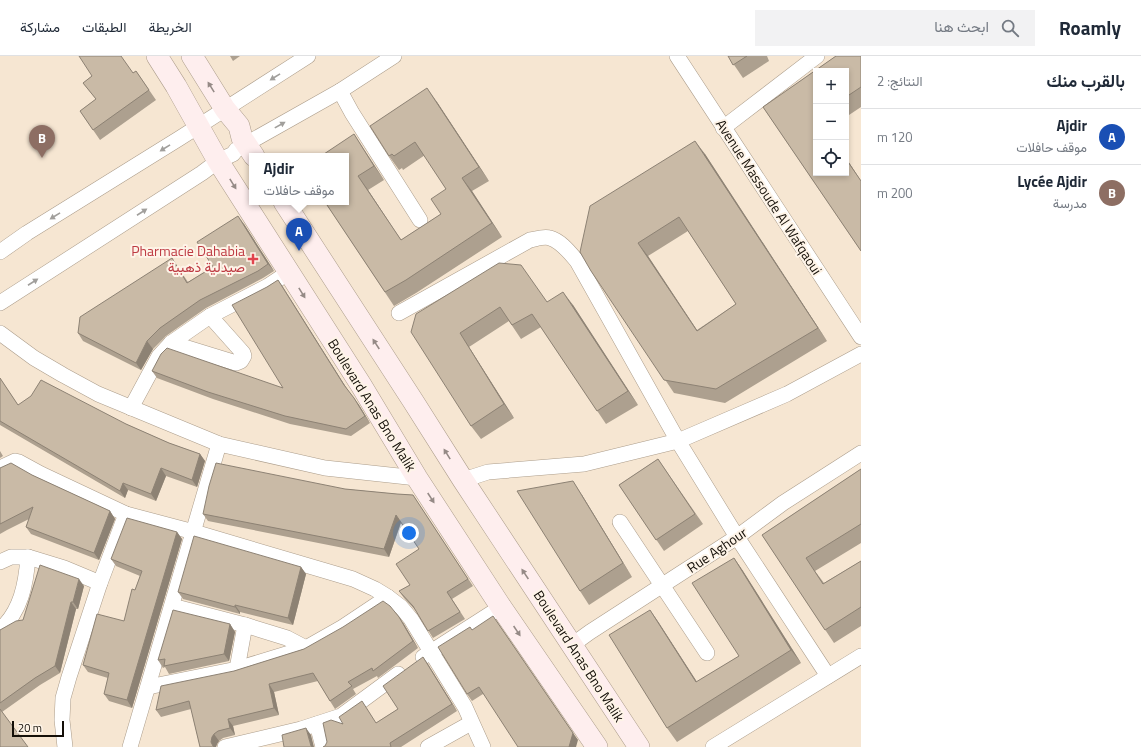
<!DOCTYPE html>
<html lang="ar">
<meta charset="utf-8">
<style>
body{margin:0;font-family:"Titillium Web",Vazirmatn,sans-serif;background:#f2f2f3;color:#1f2937;direction:rtl}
.controls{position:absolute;right:12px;top:12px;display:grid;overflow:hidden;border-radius:0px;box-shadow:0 2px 6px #0003}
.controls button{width:36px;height:36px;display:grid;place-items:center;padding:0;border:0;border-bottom:1px solid #e0e1e3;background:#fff;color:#1f2937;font:20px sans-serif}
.scale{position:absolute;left:12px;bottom:10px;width:52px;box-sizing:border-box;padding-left:4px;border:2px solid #140f08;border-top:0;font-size:11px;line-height:14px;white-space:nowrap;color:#140f08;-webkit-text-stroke:3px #fef4e8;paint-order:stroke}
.you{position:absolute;left:409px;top:477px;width:14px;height:14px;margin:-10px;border:3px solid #fff;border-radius:50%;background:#1a73e8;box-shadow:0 0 0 6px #1a73e833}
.badge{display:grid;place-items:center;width:26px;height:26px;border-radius:50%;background:#b45309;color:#fff;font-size:13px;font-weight:700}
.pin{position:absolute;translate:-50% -33px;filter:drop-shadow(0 1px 2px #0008)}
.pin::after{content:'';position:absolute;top:21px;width:14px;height:12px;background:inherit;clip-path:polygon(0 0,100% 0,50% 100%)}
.popup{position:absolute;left:249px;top:97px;width:100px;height:52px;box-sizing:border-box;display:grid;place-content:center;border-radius:0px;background:#fff;filter:drop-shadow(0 1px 3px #0005);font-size:13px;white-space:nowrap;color:#747a83}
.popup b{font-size:15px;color:#1f2937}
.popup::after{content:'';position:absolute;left:50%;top:100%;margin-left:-8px;border:8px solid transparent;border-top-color:#fff}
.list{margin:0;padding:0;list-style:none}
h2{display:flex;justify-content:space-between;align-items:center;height:52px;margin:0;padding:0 16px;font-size:17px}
h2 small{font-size:13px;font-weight:400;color:#747a83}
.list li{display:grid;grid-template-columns:26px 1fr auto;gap:12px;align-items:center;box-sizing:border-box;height:56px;padding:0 16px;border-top:1px solid #e0e1e3}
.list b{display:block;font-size:15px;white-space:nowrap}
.list p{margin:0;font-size:13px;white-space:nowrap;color:#747a83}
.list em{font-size:13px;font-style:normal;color:#747a83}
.icon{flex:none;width:22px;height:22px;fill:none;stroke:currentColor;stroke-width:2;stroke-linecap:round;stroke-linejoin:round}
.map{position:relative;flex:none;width:861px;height:691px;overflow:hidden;direction:ltr}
header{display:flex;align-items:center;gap:24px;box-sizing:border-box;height:56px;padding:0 20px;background:#fff;border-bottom:1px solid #e0e1e3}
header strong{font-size:19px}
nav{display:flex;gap:22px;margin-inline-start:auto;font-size:14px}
.search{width:280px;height:36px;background:#f2f2f3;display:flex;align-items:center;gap:10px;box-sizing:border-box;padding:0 14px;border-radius:0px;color:#747a83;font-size:15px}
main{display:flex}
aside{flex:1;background:#fff}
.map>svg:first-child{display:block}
</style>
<header>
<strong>Roamly</strong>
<div class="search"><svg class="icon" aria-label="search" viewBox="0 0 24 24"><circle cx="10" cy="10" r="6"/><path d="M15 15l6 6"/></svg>ابحث هنا</div>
<nav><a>الخريطة</a><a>الطبقات</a><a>مشاركة</a></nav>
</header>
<main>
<aside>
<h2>بالقرب منك<small>النتائج: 2</small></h2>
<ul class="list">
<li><span class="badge" style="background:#1a4fb4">A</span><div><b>Ajdir</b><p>موقف حافلات</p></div><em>120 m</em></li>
<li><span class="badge" style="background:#8d6e63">B</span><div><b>Lycée Ajdir</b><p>مدرسة</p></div><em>200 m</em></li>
</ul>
</aside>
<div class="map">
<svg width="861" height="691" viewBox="0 0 861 691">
<rect width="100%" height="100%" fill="#f6e6d2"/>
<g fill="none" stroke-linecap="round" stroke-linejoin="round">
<defs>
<g id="street">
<path d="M677 0 861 281"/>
<path d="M340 35 352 57 420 164"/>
<path d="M723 72 817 0"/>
<path d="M0 196 27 177 180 82 308 0"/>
<path d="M0 247 202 117 218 105 233 98 236 94 246 88 340 35 394 0"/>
<path d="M399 257 530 184C536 183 544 180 550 182 561 185 570 197 577 205L678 385 737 481 828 620"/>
<path d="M0 277 34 302 63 319 98 338 219 388 325 412 417 422"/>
<path d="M171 287 236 307 241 305 244 300 243 297 210 260"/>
<path d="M131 352 159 300 171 287 210 260 268 230 289 216"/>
<path d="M0 412 15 405 19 406 41 418 126 458 194 476 353 523 375 533 388 541 401 551 411 563 465 651 483 691"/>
<path d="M463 424 488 416 584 408 678 385 787 338 861 298"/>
<path d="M620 466 707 597"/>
<path d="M28 501 64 512 100 527"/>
<path d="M0 506 11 501H28C26 528 21 555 0 574"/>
<path d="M172 550 245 569 287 582 306 592"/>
<path d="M572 589 590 576 737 481 783 447 861 397"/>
<path d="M423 601 501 551"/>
<path d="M237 613 245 569"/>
<path d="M148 631 237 613 306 592 343 571 388 541"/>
<path d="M317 668 323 691"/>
<path d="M65 691 62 664 63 642 69 621 100 527 126 458"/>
<path d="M130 691 219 388"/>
<path d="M225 691 301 673 341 660 398 618"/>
<path d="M428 691 471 667"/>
<path d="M713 691 861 600"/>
</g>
<g id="secondary">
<path d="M157 0 176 30 218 105 361 329 417 422 501 551 597 691"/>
<path d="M192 0 225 53 239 70 242 82 254 100"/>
<path d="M284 146 413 345 463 424 639 691"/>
</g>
</defs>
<use href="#street" stroke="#ac9d8b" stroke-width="16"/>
<use href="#secondary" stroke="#ac9d8b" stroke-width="22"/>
<use href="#street" stroke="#fff" stroke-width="15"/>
<use href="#secondary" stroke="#feeeee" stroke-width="21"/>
</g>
<g fill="#ada08f" fill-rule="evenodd">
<path d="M230 0H240L233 5Z"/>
<path d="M728 0H767L769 5 743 22Z"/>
<path d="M836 0H861V51L846 61V15H816V117H846V102L861 125V195L763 51Z"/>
<path d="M136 15 156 44 100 84 80 55 96 43 83 27 92 20 133 17Z"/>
<path d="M437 46 489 125 472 135 502 181 416 237 394 250 325 146 354 78 363 92 384 124 368 134 401 184 441 158 446 133 425 99 403 114 402 112 399 114 389 100Z"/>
<path d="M705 98 827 285 725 347 674 337 580 196ZM688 175 736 248 697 274 648 200Z"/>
<path d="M244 168 274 215 263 222 206 252 166 280 153 293 141 314 83 285 78 277 177 210 188 226 213 211Z"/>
<path d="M278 224 347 333 359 349 370 367 351 380 290 368 213 343 157 322 152 315 283 332 267 231Z"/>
<path d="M547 246 573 249 638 349 606 368 541 271 521 283 509 265 469 291 514 362 481 383 471 370 416 258Z"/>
<path d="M0 322 18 349 126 368 169 387 200 398 205 405 197 431 166 420 156 445 128 434 125 442 0 369Z"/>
<path d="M0 395 3 400 0 402Z"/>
<path d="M658 403 703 468 664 495 619 429Z"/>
<path d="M0 412 32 419 110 455 115 463 99 504 31 478 26 471 29 463 7 474 0 478Z"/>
<path d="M861 413V487L815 515 824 527 861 505V570L834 587 762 479Z"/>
<path d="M345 433 397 438 413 439 473 530 452 543 465 563 433 582 416 555 404 542 399 535 410 529 419 493 401 467 389 501 208 465 203 458Z"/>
<path d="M582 439 632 521 589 549 580 535Z"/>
<path d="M177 476 182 483 132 652 109 645 104 638 108 622 88 616 83 609 124 565 140 520 116 510 111 503Z"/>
<path d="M734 502 743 515 801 607 677 686 667 672 650 554 659 567 697 626 739 600Z"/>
<path d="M301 511 306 518 293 569 240 556V558L183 543 178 536Z"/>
<path d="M84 530 78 553H76L60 617 40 629 2 656 0 691V574L23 564Z"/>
<path d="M399 561 418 592 378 622 377 620 353 633 356 638 335 653 330 645 318 625 274 636 279 659 233 670 235 679 223 682 219 685 217 688 216 691H200L191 653 161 661 156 654 234 615 304 593Z"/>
<path d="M230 568 235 576 229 605 169 618 165 611 163 612 158 604Z"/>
<path d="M472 574 578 684 483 638 472 645 467 638Z"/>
<path d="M423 601 457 655 401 691H323L325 690 343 668 376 667 398 653Z"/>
</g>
<g fill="#8d8274">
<path d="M427 32 437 46 489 125 479 111Z"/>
<path d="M354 78 363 92 384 124 374 110Z"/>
<path d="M695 85 705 98 827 285 818 272Z"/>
<path d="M846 102 861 125 846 103Z"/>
<path d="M358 120 368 134 410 198 401 184Z"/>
<path d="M462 122 472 135 502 181 492 167Z"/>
<path d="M238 160 244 168 274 215 268 208Z"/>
<path d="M638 187 648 200 706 288 697 275Z"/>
<path d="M278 224 283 231 349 336 344 329Z"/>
<path d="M563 236 573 249 638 349 628 335Z"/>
<path d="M460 277 469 291 514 362 504 348Z"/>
<path d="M147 285 153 293 141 314 136 307Z"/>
<path d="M354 342 359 349 370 367 365 360Z"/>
<path d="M200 398 205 405 197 431 192 424Z"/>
<path d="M161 412 166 420 156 445 151 438Z"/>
<path d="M573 425 582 439 632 521 623 507Z"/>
<path d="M123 427 128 434 125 442 120 435Z"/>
<path d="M110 455 115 463 99 504 94 497Z"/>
<path d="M396 459 401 466 389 501 384 493Z"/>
<path d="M177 476 182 483 132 652 127 644Z"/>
<path d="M734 502 743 515 801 607 791 594Z"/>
<path d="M301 511 306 518 293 569 288 562Z"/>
<path d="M79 523 84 530 78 553 73 546Z"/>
<path d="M71 546 76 553 60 617 55 610Z"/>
<path d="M235 549 240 556V558L235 551Z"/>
<path d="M650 554 659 567 706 640 696 626Z"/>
<path d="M493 560 578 684 576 691H569Z"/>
<path d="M399 561 404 568 418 592 413 585Z"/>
<path d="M230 568 235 576 229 605 224 598Z"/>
<path d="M423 601 428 608 457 655 452 648Z"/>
<path d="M269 628 274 636 279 659 274 652Z"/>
<path d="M228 663 233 670 235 679 230 672Z"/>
<path d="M306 672 311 679 314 691H312L311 690Z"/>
<path d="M214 678 219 685 217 688 216 691H214L211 686 212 681Z"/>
</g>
<g fill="#c9baa6" stroke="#8d8274" fill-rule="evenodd">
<path d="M79 0H121L133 17 136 15 149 34 93 74 80 55 96 43 83 27 92 20Z"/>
<path d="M728 0H747L733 9Z"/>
<path d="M836 0H861V31L846 41V15H816V117H846V103L861 125V195L763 51Z"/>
<path d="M427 32 479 111 462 122 492 167 406 224 385 236 325 146H346V100H321L354 78 374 110 358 120 401 184 441 158 431 143 446 133 415 86 394 100 392 98 389 100 370 70Z"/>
<path d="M695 85 818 272 716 333 664 324 591 215 580 196 590 150ZM679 161 736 248 697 275 638 187Z"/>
<path d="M238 160 268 208 258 215 200 244 160 272 147 285 136 307 78 277 80 261 172 202 187 227 213 211 197 186Z"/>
<path d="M499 207 521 209 547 246 563 236 628 335 597 355 532 258 512 269 500 251 460 277 504 348 471 370 411 276 416 258Z"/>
<path d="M278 224 344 329 354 342 365 360 346 373 285 360 208 336 152 315 161 298 167 292 283 332 232 249 267 231Z"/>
<path d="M0 322 18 349 31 340 41 324 126 368 169 387 200 398 192 424 161 412 151 438 123 427 120 435 0 365Z"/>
<path d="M658 403 695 458 656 484 619 429Z"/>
<path d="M11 407 32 419 110 455 94 497 26 471 33 451 0 468V412Z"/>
<path d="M216 407 345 433 397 438 413 439 468 523 447 536 460 556 428 575 413 550 399 535 410 529 396 508 419 493 396 459 384 493 203 458 209 430Z"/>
<path d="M861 413V468L806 502 823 528 861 505V551L825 574 762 479Z"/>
<path d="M573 425 623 507 580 535 517 435Z"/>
<path d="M127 462 177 476 127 644 104 638 109 617 83 609 97 558 124 565 132 533 135 534 142 515 111 503Z"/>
<path d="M194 480 301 511 288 562 235 549V551L178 536Z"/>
<path d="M734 502 791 594 667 672 609 579 650 554 696 626 739 600 692 527Z"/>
<path d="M40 509 79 523 73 546H71L55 610 35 622 0 647V574L16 565 23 564Z"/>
<path d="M383 545 390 550 399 561 413 585 373 615 372 612 348 626 352 630 330 645 313 617 269 628 274 652 228 663 230 672 218 675 214 678 212 681 211 686 213 690 215 691H200L189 645 156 654 161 630 234 615 304 593 343 571Z"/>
<path d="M173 554 230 568 224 598 164 610 165 603 158 604Z"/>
<path d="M493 560 573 677 569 691H518L479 631 467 638 438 591 470 571 472 574Z"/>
<path d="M423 601 452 648 390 687 391 691H323L325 690 327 686 323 667 331 664 343 668 339 661 362 645 376 667 398 653 383 630Z"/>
<path d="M0 653 28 691H0Z"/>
<path d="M306 672 311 690 313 691H284L282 679Z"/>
</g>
<defs><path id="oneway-solid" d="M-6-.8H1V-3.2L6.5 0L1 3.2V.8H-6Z"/></defs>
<g fill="#a19f9c">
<use href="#oneway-solid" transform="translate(275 21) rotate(148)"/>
<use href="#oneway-solid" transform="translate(280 69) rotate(-29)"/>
<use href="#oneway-solid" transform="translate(165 92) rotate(148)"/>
<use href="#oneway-solid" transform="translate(142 156) rotate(-33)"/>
<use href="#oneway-solid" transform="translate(55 160) rotate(148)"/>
<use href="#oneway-solid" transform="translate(33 226) rotate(-33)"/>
</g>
<g fill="#958a86">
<use href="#oneway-solid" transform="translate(211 31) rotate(-122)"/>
<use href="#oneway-solid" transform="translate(233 128) rotate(58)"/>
<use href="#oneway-solid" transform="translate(302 237) rotate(58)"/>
<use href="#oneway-solid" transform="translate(376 288) rotate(-123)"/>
<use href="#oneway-solid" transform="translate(447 398) rotate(-122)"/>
<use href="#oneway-solid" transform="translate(431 442) rotate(57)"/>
<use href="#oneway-solid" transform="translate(525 518) rotate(-124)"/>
<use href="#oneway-solid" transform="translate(517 575) rotate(56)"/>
</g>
<path fill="#e0444e" stroke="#fef4e8" stroke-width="1.5" d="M251 197h4v4h4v4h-4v4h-4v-4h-4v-4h4z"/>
<g text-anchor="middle" stroke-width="4" stroke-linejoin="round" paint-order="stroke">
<g font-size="14" fill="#140f08" stroke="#fef4e8">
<text transform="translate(769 141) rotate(57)" y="5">Avenue Massoude Al Wafqaoui</text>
<text transform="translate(372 349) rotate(58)" y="5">Boulevard Anas Bno Malik</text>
<text transform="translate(717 494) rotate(-34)" y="5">Rue Aghour</text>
<text transform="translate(579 600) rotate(57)" y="5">Boulevard Anas Bno Malik</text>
</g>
<g font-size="14" fill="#be3a42" stroke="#fef4e8" text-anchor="end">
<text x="245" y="200">Pharmacie Dahabia<tspan x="245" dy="16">صيدلية ذهبية</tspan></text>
</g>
</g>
</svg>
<div class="controls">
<button>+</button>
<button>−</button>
<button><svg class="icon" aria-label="locate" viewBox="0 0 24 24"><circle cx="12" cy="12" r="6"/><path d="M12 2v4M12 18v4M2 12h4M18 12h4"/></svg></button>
</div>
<div class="scale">20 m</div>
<div class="you"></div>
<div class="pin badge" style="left:299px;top:195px;background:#1a4fb4">A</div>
<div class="popup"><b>Ajdir</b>موقف حافلات</div>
<div class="pin badge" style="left:42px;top:102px;background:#8d6e63">B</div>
</div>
</main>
